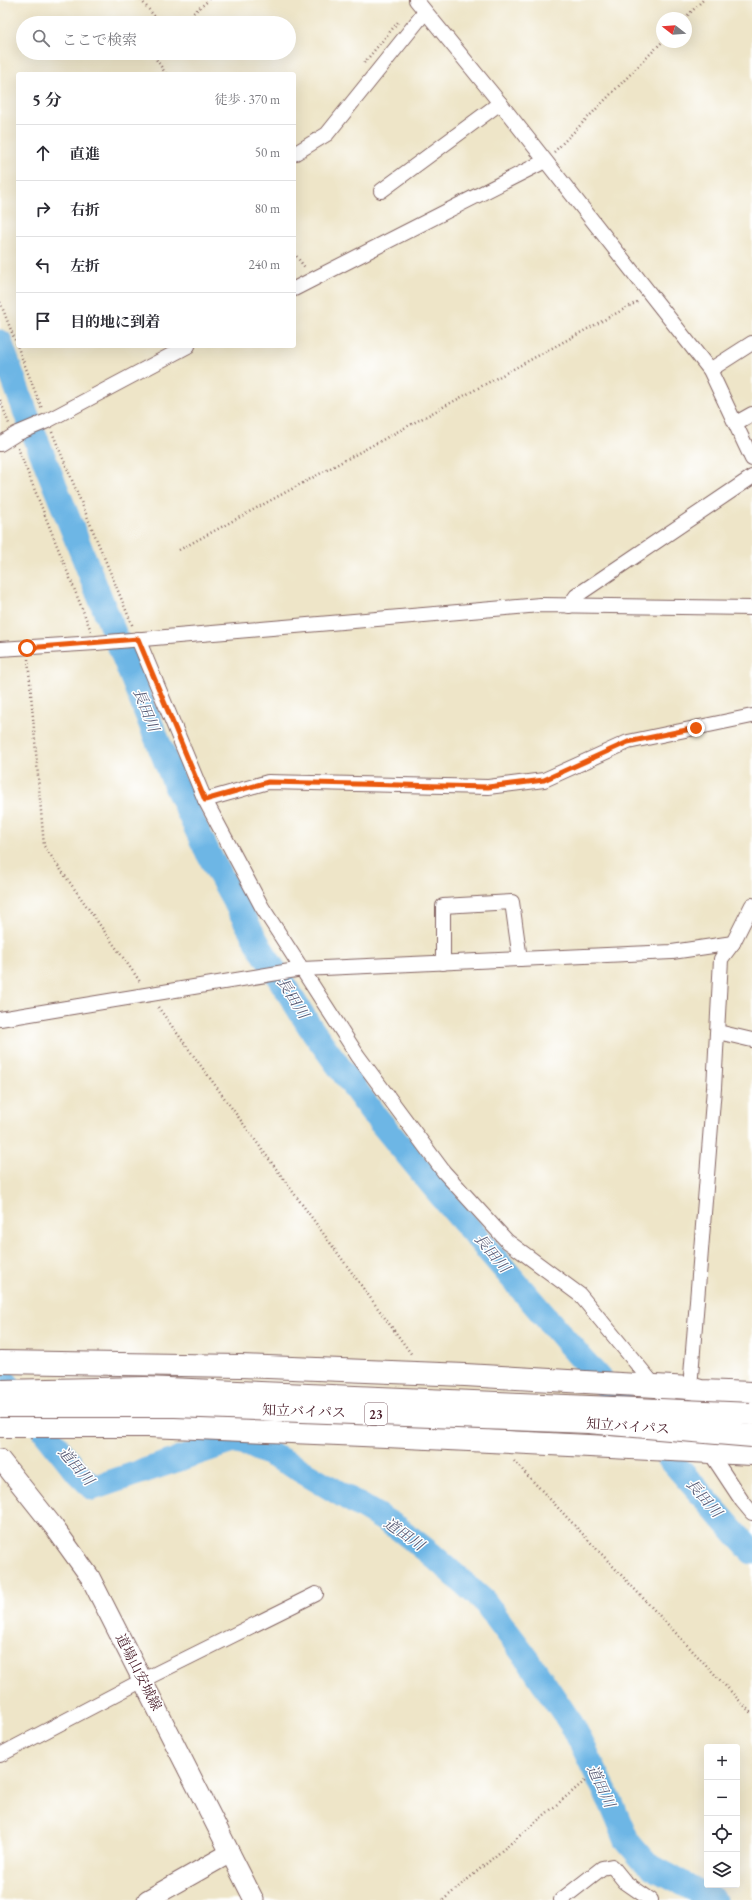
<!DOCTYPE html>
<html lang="ja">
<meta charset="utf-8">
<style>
body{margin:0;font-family:"EB Garamond","Noto Serif JP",serif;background:#f7f7f7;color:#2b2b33}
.controls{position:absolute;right:12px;bottom:12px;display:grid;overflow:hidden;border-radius:4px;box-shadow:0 4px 16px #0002}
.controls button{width:36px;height:36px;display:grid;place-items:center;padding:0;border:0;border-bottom:1px solid #e1e1e2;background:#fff;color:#2b2b33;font:20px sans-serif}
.compass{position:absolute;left:656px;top:12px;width:36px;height:36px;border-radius:50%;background:#fff;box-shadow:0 4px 16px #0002;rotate:287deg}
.stop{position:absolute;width:12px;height:12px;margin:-9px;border:3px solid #ea580c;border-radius:50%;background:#fff}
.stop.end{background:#ea580c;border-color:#fff;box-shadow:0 1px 4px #0008}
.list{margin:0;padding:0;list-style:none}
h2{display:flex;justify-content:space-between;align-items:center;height:52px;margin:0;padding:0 16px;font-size:17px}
h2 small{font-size:13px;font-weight:400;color:#7c7c81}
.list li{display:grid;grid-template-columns:26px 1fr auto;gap:12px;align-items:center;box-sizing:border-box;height:56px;padding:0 16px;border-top:1px solid #e1e1e2}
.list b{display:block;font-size:15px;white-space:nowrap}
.list em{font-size:13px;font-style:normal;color:#7c7c81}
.icon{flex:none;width:22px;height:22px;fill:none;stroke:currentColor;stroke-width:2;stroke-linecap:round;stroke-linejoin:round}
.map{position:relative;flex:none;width:752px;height:1900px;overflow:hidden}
.search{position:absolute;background:#fff;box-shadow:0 4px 16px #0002;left:16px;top:16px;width:280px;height:44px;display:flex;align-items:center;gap:10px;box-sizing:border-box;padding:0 14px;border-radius:22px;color:#7c7c81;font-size:15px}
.panel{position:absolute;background:#fff;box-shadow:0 4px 16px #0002;left:16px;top:72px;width:280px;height:276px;border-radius:4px}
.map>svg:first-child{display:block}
</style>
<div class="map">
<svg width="752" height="1900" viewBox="0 0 752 1900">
<rect width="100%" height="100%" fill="#fff"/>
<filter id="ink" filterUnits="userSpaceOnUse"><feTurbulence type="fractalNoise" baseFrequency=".025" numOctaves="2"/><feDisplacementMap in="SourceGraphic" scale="8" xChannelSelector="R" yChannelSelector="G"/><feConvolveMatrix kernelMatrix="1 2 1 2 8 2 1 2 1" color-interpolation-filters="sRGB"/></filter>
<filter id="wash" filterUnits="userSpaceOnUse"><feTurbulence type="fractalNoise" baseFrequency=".012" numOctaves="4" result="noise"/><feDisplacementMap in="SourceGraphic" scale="16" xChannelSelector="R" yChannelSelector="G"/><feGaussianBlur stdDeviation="0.9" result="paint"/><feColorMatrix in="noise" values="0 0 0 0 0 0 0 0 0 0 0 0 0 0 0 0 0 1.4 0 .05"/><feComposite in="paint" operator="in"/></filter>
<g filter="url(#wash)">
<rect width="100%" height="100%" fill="#eee5c8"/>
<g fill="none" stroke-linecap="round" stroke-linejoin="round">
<g stroke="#6db6e5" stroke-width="25">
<path d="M0 342 28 419 175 784 208 853 260 947 310 1027 372 1112 444 1199 567 1342 752 1552"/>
<path d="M0 1375 78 1473 93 1488 233 1441 250 1445 290 1464 398 1528 431 1554 484 1601 529 1661 574 1728 611 1803 627 1841 643 1860 652 1867 714 1900"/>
</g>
</g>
</g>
<g filter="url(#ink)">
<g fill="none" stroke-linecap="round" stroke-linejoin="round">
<defs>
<g id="street">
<path d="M416 0 500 103 710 370 752 459"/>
<path d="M294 154 327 134 425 12"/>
<path d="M381 191 500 103"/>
<path d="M294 289 545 161"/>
<path d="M710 370 752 343"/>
<path d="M736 423 752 414"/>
<path d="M0 444 16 434 47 421 188 346"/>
<path d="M569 606 576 596 752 477"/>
<path d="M138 639 205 800 262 907 358 1056 444 1172 507 1241 580 1295 678 1414"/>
<path d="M0 649 96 643 540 605 752 608"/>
<path d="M205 800 268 782 488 787 544 780 628 742 752 716"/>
<path d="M443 963V906L512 902 520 959"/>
<path d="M0 1019 302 969 672 952 733 943"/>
<path d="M718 1032 752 1040"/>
<path d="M690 1388 714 1088 721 959 733 943 752 905"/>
<path d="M707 1448 742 1501 752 1513"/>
<path d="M0 1755 143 1680 316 1594"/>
<path d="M561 1900 602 1868 612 1866 625 1882 651 1900"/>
</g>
<g id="secondary">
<path d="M0 1459 54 1527 90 1577 254 1900"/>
<path d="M147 1900 230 1853"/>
</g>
<g id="highway">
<path d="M0 1362 240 1366 465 1375 690 1388 701 1391 752 1393"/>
<path d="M0 1426H149L386 1436 752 1454"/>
</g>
</defs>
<use href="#street" stroke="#836462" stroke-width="16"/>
<use href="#secondary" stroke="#836462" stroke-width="21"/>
<use href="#highway" stroke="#836462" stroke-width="24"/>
<g stroke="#836462" stroke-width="2.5" stroke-dasharray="1 3" stroke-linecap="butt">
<path d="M141 0 160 23"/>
<path d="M685 18 703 0"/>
<path d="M181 23 209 0"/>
<path d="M152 53 166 74"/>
<path d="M364 63 398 22"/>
<path d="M554 152 662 42"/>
<path d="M294 253 306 269"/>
<path d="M0 302 42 409"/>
<path d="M0 400 9 424"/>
<path d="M52 432 133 627"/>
<path d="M18 448 91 631"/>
<path d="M179 550 639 301"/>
<path d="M28 659 44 846 141 983"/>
<path d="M158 1007 412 1355"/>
<path d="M514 1461 752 1714"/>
<path d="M443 1900 586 1780"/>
</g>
<use href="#street" stroke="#fff" stroke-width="14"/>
<use href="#secondary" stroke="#fff" stroke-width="19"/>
<use href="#highway" stroke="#fff" stroke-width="22"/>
<defs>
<g id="highway-bridge">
<path d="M0 1391 145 1388 752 1414"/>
<path d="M0 1406H175L588 1422 752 1436"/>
</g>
</defs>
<use href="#highway-bridge" stroke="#836462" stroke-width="24" stroke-linecap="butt"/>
<use href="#highway-bridge" stroke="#fff" stroke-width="22"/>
</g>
</g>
<g fill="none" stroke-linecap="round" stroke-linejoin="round" filter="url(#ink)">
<path stroke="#ea580c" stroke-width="5" d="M27 648 138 639 205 800 268 782 488 787 544 780 628 742 696 728"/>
</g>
<g text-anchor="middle" stroke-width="3" stroke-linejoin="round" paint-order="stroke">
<rect fill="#fff" stroke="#80626b" stroke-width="1" x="365" y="1403" width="22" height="22" rx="3"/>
<g font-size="13" font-weight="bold" fill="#4a1f2b">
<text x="376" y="1419">23</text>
</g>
<g font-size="14" fill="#4a1f2b" stroke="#fff">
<text transform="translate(304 1411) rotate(2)" y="5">知立バイパス</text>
<text transform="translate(628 1426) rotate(4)" y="5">知立バイパス</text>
<text transform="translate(139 1672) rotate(63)" y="5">道場山安城線</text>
</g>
<g font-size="15" font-style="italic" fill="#585b75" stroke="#fff">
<text transform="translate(146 710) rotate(68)" y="5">長田川</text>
<text transform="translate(293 998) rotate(58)" y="5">長田川</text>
<text transform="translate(492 1253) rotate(50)" y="5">長田川</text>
<text transform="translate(76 1466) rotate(49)" y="5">道田川</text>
<text transform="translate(704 1498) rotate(49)" y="5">長田川</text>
<text transform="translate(404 1534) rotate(35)" y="5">道田川</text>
<text transform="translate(601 1786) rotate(65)" y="5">道田川</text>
</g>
</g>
</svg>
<div class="controls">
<button>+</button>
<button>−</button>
<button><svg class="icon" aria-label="locate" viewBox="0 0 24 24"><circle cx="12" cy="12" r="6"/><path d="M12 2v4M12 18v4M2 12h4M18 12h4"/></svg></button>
<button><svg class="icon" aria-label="layers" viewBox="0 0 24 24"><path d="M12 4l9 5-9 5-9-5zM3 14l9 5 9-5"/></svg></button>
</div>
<svg class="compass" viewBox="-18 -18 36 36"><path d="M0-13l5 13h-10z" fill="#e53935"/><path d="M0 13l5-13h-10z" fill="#7c7c81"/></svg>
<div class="stop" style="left:27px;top:648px"></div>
<div class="stop end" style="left:696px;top:728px"></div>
<div class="search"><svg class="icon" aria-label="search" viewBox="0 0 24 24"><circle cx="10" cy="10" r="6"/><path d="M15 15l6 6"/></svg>ここで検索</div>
<section class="panel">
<h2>5 分<small>徒歩 · 370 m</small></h2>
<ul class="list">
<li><svg class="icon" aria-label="ahead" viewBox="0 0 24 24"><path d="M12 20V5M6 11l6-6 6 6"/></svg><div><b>直進</b></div><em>50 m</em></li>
<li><svg class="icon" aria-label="right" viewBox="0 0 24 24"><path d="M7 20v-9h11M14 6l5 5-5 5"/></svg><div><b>右折</b></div><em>80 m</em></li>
<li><svg class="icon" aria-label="left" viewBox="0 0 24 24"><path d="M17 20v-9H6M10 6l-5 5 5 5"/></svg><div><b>左折</b></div><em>240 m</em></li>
<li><svg class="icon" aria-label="arrive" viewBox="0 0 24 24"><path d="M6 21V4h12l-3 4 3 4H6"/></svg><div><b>目的地に到着</b></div></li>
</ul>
</section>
</div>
